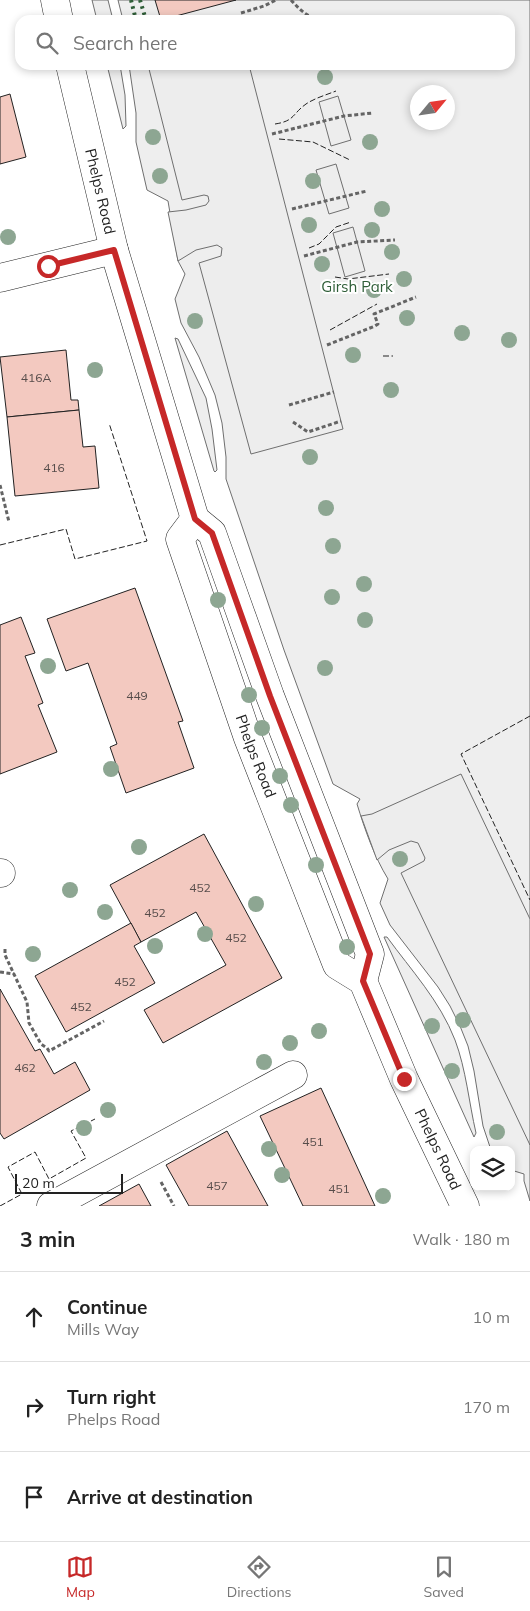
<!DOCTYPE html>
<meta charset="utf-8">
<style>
body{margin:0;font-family:Mulish,sans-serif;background:#f2f2f2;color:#222}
.controls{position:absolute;right:15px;bottom:15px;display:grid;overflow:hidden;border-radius:10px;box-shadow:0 2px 8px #0003}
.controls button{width:45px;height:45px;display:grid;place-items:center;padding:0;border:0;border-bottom:1px solid #e0e0e0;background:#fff;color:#222;font:25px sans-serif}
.compass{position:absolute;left:410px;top:85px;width:45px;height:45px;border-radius:50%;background:#fff;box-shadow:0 2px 8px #0003;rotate:61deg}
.scale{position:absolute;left:15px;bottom:12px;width:108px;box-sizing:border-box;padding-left:5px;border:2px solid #222;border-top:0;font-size:14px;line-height:18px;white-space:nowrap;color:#222;-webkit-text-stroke:4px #fff;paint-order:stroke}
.stop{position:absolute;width:15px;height:15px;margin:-11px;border:4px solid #c62828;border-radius:50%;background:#fff}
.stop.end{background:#c62828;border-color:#fff;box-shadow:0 1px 5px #0008}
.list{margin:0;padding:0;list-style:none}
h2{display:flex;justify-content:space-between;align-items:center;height:65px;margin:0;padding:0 20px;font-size:21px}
h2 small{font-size:16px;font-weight:400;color:#767676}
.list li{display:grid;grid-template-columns:32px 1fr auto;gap:15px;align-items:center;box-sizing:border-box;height:90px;padding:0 20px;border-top:1px solid #e0e0e0}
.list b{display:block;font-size:19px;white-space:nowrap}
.list p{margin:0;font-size:16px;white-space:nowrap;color:#767676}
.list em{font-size:16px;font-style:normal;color:#767676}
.icon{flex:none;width:28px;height:28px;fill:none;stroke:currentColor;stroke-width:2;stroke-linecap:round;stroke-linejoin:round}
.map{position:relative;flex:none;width:530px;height:1206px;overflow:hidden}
.search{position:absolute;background:#fff;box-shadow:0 2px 8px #0003;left:15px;right:15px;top:15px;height:55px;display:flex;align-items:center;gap:12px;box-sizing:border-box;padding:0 18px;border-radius:15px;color:#767676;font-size:19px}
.sheet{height:335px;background:#fff}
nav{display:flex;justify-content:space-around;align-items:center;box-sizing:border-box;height:70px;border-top:1px solid #e0e0e0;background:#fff;font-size:14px;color:#767676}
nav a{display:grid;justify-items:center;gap:2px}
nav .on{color:#c62828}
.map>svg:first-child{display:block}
</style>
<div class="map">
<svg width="530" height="1206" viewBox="0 0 530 1206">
<rect width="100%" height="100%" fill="#fff"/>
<g fill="#eee" stroke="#6f6f6f" fill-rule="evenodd">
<path d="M92 0H108L113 20H97Z"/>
<path d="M118 0H530V1201L524 1181V1174L511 1170V1150H491L483 1126 474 1071 468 1046 460 1026 450 1006 438 987 390 925 380 903 388 879C374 856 365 830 357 804L360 799 333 784 284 650 226 479V457L222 423 215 395 199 357 181 323 175 299 185 274 178 261 168 201 147 190 136 142V113L129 65H510V20H123ZM418 92H448V122H418Z"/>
<path d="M107 65H120L125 95 126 126 123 129Z"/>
<path d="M175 338 178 339 206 398 212 429 217 470 215 472 214 471Z"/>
<path d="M384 937H387C411 970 440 1001 455 1040 466 1069 469 1103 476 1133L474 1137Z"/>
</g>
<g fill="#ededed" stroke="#6f6f6f">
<path d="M148 65H249L343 429 251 454 199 263 221 256 222 248 217 245 196 250 178 261 168 212 186 210 206 205 209 201 208 196 204 195 182 200Z"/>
<path d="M338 96 351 140 331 146 319 102Z"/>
<path d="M336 164 349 208 329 214 316 170Z"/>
<path d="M353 227 365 271 345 277 333 233Z"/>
<path d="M461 774 530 919V1145L401 873 424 861 425 858 418 843 411 841 389 850 377 860 361 816 372 814Z"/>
</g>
<g fill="#f3c9c0" stroke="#222">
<path d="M155 0H236L161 20Z"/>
<path d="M10 94 26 157 0 164V97Z"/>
<path d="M66 350 71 400H78L79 410 7 417 0 357Z"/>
<path d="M79 410 83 447 95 446 99 488 15 496 7 417Z"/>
<path d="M135 588 183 721 178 722 194 768 126 793 110 747 117 744 88 663 66 671 47 619Z"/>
<path d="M21 617 35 653 25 656 43 703 38 705 57 752 0 774V625Z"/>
<path d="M204 834 282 978 163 1043 144 1010 226 965 196 912 141 942 110 885Z"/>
<path d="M131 923 141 942 134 946 155 983 66 1032 35 976Z"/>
<path d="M0 989 35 1051 40 1049 54 1074 75 1062 90 1090 4 1139 0 1133Z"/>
<path d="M321 1088 375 1206H303L260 1116Z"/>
<path d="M227 1131 268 1206H189L166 1165Z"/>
<path d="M139 1184 151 1206H99Z"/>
</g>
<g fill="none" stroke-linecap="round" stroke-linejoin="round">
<defs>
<g id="minor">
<path d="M55 0 59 20"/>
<path id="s1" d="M70 65 114 250 195 519 212 533 270 696 370 954 363 981"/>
<path d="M0 278 114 250"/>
<path id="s2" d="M195 519 180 539 248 738 337 965 363 981 404 1079 465 1206"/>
<path d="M0 873H1"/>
<path d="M51 1206 293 1075"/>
</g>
</defs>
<use href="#minor" stroke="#222" stroke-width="29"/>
<g stroke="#646464" stroke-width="3" stroke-dasharray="4 2.5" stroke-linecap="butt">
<path d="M291 0C300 10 308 18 322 20"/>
<path d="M241 13 264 6 276 0"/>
<path d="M272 134 344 116 373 113"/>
<path d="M292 209 367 191"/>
<path d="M304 256 357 242 395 240"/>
<path d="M327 345 375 326 378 324 374 314 416 297"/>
<path d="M289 405 334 392"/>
<path d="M293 422 308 432 341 421"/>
<path d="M0 485 9 522"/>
<path d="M5 949V955L27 1002 29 1023 41 1044 47 1048 49 1051 104 1021"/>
<path d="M0 972 14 974"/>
<path d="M161 1182 174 1206"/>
</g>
<use href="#minor" stroke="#fff" stroke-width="28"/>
<g stroke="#2f5e38" stroke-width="4" stroke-dasharray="2.5 4" stroke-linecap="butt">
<path d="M131 0 136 20"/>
<path d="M140 0 146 20"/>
<path d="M151 20 157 18 158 20"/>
</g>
<g stroke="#222" stroke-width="1" stroke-dasharray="6 2.5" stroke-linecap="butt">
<path d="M275 124C295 121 292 114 306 104 315 98 326 95 336 91"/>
<path d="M279 139 313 142 350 160"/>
<path d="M309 248 319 244 336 227 351 222"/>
<path d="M335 277 348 279 389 274"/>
<path d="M330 330 377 304"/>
<path d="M383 356H393"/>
<path d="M0 545 66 529 75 559 147 541 109 423"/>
<path d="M530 716 461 754 530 900"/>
<path d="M0 1206 22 1194 8 1167 35 1152 49 1179 86 1158 71 1131 95 1119"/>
</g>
</g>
<g fill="#8da692">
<circle cx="325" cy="77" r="8"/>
<circle cx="153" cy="137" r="8"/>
<circle cx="370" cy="142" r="8"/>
<circle cx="160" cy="176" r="8"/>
<circle cx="313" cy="181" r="8"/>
<circle cx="382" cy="209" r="8"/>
<circle cx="309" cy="225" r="8"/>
<circle cx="372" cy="230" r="8"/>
<circle cx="8" cy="237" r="8"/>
<circle cx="392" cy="252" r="8"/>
<circle cx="322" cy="264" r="8"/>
<circle cx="404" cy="279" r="8"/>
<circle cx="374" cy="290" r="8"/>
<circle cx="407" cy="318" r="8"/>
<circle cx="195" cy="321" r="8"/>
<circle cx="462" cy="333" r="8"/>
<circle cx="509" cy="340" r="8"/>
<circle cx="353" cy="355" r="8"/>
<circle cx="95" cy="370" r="8"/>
<circle cx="391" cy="390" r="8"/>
<circle cx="310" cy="457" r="8"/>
<circle cx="326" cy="508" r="8"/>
<circle cx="333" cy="546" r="8"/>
<circle cx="364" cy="584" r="8"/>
<circle cx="332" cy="597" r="8"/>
<circle cx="218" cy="600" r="8"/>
<circle cx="365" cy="620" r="8"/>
<circle cx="48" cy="666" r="8"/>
<circle cx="325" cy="668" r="8"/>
<circle cx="249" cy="695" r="8"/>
<circle cx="262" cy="728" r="8"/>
<circle cx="111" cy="769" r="8"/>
<circle cx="280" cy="776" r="8"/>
<circle cx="291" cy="805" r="8"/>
<circle cx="139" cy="847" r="8"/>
<circle cx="400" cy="859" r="8"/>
<circle cx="316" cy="865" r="8"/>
<circle cx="70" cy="890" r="8"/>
<circle cx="256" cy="904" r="8"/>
<circle cx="105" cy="912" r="8"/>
<circle cx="205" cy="934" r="8"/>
<circle cx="155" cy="946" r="8"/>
<circle cx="347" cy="947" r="8"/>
<circle cx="33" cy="954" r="8"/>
<circle cx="463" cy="1020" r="8"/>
<circle cx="432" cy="1026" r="8"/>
<circle cx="319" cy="1031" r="8"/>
<circle cx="290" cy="1043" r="8"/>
<circle cx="264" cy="1062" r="8"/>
<circle cx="452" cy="1071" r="8"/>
<circle cx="108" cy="1110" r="8"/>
<circle cx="84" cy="1128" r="8"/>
<circle cx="497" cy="1132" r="8"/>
<circle cx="269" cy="1149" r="8"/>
<circle cx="282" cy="1175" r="8"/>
<circle cx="383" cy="1196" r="8"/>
</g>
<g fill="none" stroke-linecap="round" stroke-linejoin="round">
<path stroke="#c62828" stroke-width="6" d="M48 266 114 250 195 519 212 533 270 696 370 954 363 981 404 1079"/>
</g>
<g text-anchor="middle" stroke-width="4" stroke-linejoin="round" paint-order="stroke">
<g font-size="12" fill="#564c4a">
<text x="36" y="382">416A</text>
<text x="54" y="472">416</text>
<text x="137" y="700">449</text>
<text x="200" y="892">452</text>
<text x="155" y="917">452</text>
<text x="236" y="942">452</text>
<text x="125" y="986">452</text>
<text x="81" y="1011">452</text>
<text x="25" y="1072">462</text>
<text x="313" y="1146">451</text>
<text x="217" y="1190">457</text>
<text x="339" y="1193">451</text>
</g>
<g font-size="15" fill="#222" stroke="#fff">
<text dy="5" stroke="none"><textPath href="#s1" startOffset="130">Phelps Road</textPath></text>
<text dy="5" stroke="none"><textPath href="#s2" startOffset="255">Phelps Road</textPath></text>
<text dy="5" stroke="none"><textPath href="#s2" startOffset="694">Phelps Road</textPath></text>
</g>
<g font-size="15" fill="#2f5e38" stroke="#fff">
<text x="357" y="292">Girsh Park</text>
</g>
</g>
</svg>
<div class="controls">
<button><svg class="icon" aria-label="layers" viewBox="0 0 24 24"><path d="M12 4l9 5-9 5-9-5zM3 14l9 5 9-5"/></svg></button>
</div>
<svg class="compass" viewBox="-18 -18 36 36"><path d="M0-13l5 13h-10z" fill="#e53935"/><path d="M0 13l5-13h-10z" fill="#767676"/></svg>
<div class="scale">20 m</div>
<div class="stop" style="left:48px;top:266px"></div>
<div class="stop end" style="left:404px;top:1079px"></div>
<div class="search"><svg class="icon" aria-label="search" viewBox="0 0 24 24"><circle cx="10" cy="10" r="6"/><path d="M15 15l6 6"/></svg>Search here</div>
</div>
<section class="sheet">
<h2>3 min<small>Walk · 180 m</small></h2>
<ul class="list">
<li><svg class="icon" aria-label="ahead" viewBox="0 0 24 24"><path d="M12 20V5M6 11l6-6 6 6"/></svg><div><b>Continue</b><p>Mills Way</p></div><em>10 m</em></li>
<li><svg class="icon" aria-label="right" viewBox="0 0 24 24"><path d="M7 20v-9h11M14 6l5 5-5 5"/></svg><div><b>Turn right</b><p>Phelps Road</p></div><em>170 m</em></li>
<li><svg class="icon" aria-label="arrive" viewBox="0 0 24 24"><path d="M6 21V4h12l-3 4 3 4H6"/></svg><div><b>Arrive at destination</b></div></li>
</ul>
</section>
<nav>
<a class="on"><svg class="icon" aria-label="map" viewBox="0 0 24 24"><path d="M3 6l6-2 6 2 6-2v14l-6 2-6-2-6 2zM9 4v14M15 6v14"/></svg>Map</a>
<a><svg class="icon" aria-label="directions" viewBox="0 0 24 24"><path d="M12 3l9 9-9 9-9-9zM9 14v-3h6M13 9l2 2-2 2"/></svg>Directions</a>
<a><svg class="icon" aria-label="saved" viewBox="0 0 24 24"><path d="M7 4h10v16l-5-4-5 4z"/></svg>Saved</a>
</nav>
